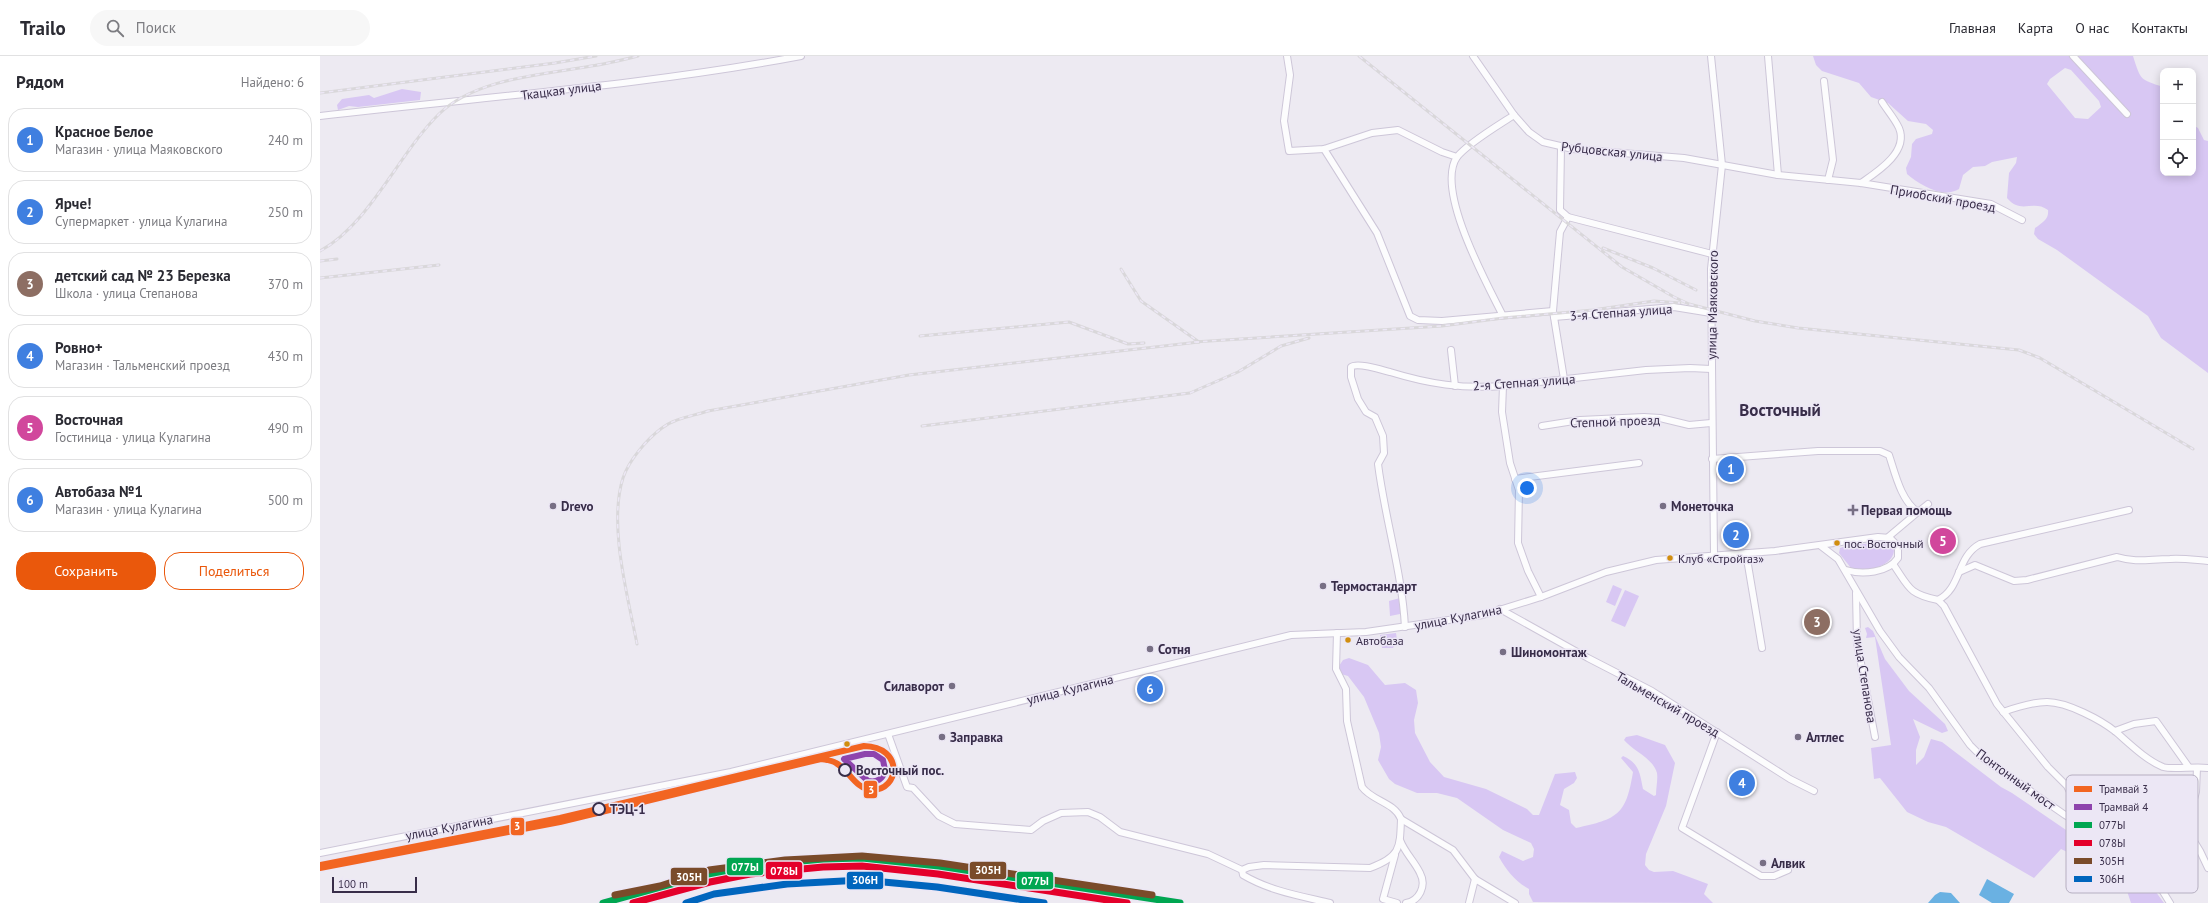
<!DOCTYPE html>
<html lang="ru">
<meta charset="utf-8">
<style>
body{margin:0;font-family:"PT Sans",sans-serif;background:#f7f7f7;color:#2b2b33}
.controls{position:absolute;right:12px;top:12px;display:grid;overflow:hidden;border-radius:8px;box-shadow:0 2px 10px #0003}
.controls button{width:36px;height:36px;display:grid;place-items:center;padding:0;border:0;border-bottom:1px solid #e1e1e2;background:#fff;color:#2b2b33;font:20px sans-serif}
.scale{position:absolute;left:12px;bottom:10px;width:85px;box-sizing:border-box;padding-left:4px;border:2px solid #382d49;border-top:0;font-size:11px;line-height:14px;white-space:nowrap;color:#382d49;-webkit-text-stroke:3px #ece7f5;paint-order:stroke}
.you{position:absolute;left:1207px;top:432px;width:14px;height:14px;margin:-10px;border:3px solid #fff;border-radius:50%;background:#1a73e8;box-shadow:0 0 0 6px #1a73e833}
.badge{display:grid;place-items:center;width:26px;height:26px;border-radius:50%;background:#ea580c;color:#fff;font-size:13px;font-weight:700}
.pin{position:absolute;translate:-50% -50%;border:2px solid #fff;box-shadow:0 1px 4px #0006}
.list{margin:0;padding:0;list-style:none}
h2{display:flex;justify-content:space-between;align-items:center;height:52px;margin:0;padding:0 16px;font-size:17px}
h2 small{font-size:13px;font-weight:400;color:#7c7c81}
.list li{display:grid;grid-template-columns:26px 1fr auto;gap:12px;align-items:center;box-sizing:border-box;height:64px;margin:0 8px 8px;padding:0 8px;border:1px solid #e1e1e2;border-radius:16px}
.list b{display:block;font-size:15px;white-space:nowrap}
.list p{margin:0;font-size:13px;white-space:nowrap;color:#7c7c81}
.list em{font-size:13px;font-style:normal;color:#7c7c81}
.actions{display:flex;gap:8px;padding:12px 16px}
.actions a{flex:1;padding:9px 0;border:1px solid #ea580c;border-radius:16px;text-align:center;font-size:14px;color:#ea580c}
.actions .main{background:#ea580c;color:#fff}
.icon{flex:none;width:22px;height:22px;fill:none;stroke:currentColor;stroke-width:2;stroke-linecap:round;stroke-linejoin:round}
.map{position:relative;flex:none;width:1888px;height:847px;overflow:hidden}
header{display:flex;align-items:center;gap:24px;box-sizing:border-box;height:56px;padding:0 20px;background:#fff;border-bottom:1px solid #e1e1e2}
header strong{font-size:19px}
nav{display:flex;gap:22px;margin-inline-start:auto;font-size:14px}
.search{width:280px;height:36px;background:#f7f7f7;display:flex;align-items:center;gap:10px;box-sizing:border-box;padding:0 14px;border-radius:22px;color:#7c7c81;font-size:15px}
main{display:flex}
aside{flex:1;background:#fff}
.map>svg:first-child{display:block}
</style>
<header>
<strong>Trailo</strong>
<div class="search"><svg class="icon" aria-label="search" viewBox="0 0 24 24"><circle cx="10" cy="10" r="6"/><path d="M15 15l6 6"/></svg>Поиск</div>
<nav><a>Главная</a><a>Карта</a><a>О нас</a><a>Контакты</a></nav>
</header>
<main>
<aside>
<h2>Рядом<small>Найдено: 6</small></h2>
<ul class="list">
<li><span class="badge" style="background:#3f7fe0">1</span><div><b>Красное Белое</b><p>Магазин · улица Маяковского</p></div><em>240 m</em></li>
<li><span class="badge" style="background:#3f7fe0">2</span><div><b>Ярче!</b><p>Супермаркет · улица Кулагина</p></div><em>250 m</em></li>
<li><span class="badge" style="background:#8d6e63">3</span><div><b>детский сад № 23 Березка</b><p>Школа · улица Степанова</p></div><em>370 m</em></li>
<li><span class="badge" style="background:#3f7fe0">4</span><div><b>Ровно+</b><p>Магазин · Тальменский проезд</p></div><em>430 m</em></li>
<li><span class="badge" style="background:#d1479c">5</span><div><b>Восточная</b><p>Гостиница · улица Кулагина</p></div><em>490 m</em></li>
<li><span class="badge" style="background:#3f7fe0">6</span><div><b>Автобаза №1</b><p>Магазин · улица Кулагина</p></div><em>500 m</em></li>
</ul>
<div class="actions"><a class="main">Сохранить</a><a>Поделиться</a></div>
</aside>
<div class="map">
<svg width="1888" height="847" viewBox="0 0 1888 847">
<rect width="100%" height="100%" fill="#edeaf2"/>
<g fill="#d8c7f3" fill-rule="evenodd">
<path d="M1493 0H1813C1821 25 1820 23 1843 31V117H1873V69L1878 72 1884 84 1888 85V317L1841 282 1828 260 1737 194 1718 183 1714 178 1715 172C1723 166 1729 163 1728 154 1713 143 1701 159 1687 142L1689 117 1696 107 1697 101 1672 106 1665 110 1653 111 1643 119 1639 133C1623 143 1600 129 1587 118L1586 112 1591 101 1592 88 1596 83 1612 78 1613 74 1606 68 1588 65 1568 47 1551 41 1539 27 1502 15 1496 9ZM1745 12 1751 14 1779 45 1781 51 1768 63 1755 62 1727 28 1730 23Z"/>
<path d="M82 33 101 36 100 44 38 51 29 50 18 54 17 49 22 43 49 39 54 42Z"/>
<path d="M1564 485 1573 490C1580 508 1544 519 1531 512L1519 497 1520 492 1523 491Z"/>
<path d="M1293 529 1302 533 1295 550 1286 546Z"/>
<path d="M1305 534 1319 540 1305 571 1291 565Z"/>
<path d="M1080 542V558L1070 560 1069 545Z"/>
<path d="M1548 571 1553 575 1565 603 1589 635 1625 668 1628 675 1622 677 1593 663 1600 681 1596 694V709L1604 701 1611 683 1622 686 1681 731 1692 737 1749 776 1762 779 1819 813 1844 847H1811L1803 823 1741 793 1714 822 1626 771 1608 766 1587 756 1560 722 1554 723 1551 692 1571 689 1555 581 1546 582 1547 578 1545 572Z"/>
<path d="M1076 577 1077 584 1073 592H1062L1060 579Z"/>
<path d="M1029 602 1048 609 1065 629 1085 627 1096 634 1098 647 1094 664 1095 677 1110 706 1124 721 1166 733 1207 753 1213 759H1219L1235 718 1255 716 1257 722 1254 727 1244 733 1240 749 1249 754 1251 767 1256 772C1298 763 1306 759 1313 716L1301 702 1303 700C1319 707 1320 717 1323 733L1334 740 1336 739C1336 732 1338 723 1337 717 1333 702 1313 695 1304 684L1306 681 1317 679 1345 689 1355 707 1346 750 1326 798 1325 809 1329 814 1334 816 1353 815 1388 828 1384 838 1393 847 1213 846 1209 838V833C1196 826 1186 814 1179 801L1182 795 1203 805 1213 801 1214 793 1211 787 1183 774 1137 742 1117 737H1097L1075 728 1069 723 1058 704 1061 691 1059 677 1044 641 1028 620 1021 618 1019 610 1023 604Z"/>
</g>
<g fill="#6ab1e2">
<path d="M1667 823 1694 838 1689 847H1672L1659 839Z"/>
<path d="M1620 836 1631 837 1640 847H1608L1615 839Z"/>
</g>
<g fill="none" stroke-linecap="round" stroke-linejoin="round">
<defs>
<g id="minor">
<path d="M967 0 970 19 964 65 969 95 1004 93 1052 77 1078 74 1122 96 1137 101"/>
<path d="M1153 0 1194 59 1209 76 1223 86 1253 93 1364 102 1458 119 1541 127 1671 148 1702 164"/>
<path d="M1391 0 1402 109 1391 213 1394 499"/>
<path d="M1448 0 1458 119"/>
<path d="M1753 0 1807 58"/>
<path d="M1504 25 1513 104 1508 124"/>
<path d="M0 60C160 41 322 30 481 0"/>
<path d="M1241 91 1240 154 1248 161 1240 176 1233 255 1244 323"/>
<path d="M1004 93 1057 177 1090 260 1098 264 1122 265 1233 255"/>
<path d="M1541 127C1557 116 1589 96 1579 72 1575 63 1567 54 1562 46"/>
<path d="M1248 161 1392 198"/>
<path d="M1182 258C1166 226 1115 133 1137 101 1148 87 1179 69 1194 59"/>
<path d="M1234 261 1354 251 1391 257"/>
<path d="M1131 294 1135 330"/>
<path d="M1183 330 1182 356 1190 407 1199 434 1198 487 1208 515 1221 541"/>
<path d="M1222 370 1260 364 1324 361 1340 362 1369 369 1391 367"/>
<path d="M1392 403 1498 395H1560L1569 399C1575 417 1581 445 1598 456L1608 448"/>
<path d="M1195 423 1319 407"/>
<path d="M1567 482 1598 456"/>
<path d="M1501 490 1518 503 1560 575 1579 601 1609 632 1650 689 1663 702 1745 759 1820 804 1829 813 1850 847"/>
<path d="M1426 497 1442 592"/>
<path d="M1573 508C1589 531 1588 538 1618 544L1624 550 1677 648 1728 711 1747 730 1750 736 1773 760 1772 776"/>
<path d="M1639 516 1655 509 1694 525 1707 524 1797 501C1817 507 1829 503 1850 503 1862 502 1875 504 1888 505"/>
<path d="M1536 537 1537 586 1555 681"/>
<path d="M1618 544C1642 532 1636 501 1660 488L1809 454"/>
<path d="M1180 553 1268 602 1332 635 1470 723 1494 735"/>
<path d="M1085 571C1082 516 1065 463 1058 408L1064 397 1063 380 1055 361 1046 356 1038 343 1031 321V311C1037 306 1062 314 1070 316 1109 328 1142 333 1183 330L1326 314 1370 312 1391 313"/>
<path d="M1017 577 1016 613 1026 633 1027 665 1042 731C1052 745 1074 746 1081 763L1133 794 1155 823 1195 847"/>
<path d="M1683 656C1697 651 1712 646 1727 646 1747 646 1781 664 1796 676 1810 688 1826 704 1843 711 1853 714 1875 710 1888 712"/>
<path d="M1795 675 1814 668 1836 665 1868 710"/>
<path d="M1397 676 1362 772 1441 820H1454L1468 814"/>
<path d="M568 678 587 731 593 732 619 760 635 768 711 774 723 765 741 757 768 756 780 761 800 776 888 798 922 814 929 811 944 809 1050 812C1080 801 1080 793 1081 763"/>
<path d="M1877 712 1876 736 1866 772 1880 795 1888 812"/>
<path d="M1080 784C1085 797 1095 806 1100 817 1107 830 1099 845 1086 847"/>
<path d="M0 797 411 716 971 579 1046 576 1163 559 1221 541 1286 516 1336 504 1455 495 1558 481 1570 482 1578 490V502C1568 517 1542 519 1526 514"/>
<path d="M1075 799 1063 843 1077 847"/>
<path d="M922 814 923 819C950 835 980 840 1010 847"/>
<path d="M1149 847 1155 823"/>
</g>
</defs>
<use href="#minor" stroke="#cdc6d8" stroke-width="8"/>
<use href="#minor" stroke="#fcfcfd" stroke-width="6"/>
<path stroke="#d9d7da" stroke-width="1" d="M501 703 545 693"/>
<defs>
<g id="rail">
<path d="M1039 0 1302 211 1354 241 1369 248 1435 265 1478 272 1699 294 1720 302 1873 393"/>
<path d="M0 37 235 7 276 0"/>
<path d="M1283 192 1333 212 1376 234"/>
<path d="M0 195C49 169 79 97 119 58 156 22 222 19 271 10 286 8 302 4 318 0"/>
<path d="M0 205 17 203"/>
<path d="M801 213 821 245 879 286"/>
<path d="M0 222 119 209"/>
<path d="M600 280 749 266 808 288 824 287"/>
<path d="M874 286 1122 270 1183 262 1273 254 1334 245 1360 247"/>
<path d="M602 370 870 337 918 316 961 290 989 282"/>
<path d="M317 588C308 541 288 469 303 422 309 404 327 383 342 372 355 362 373 360 388 355L589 319 879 286"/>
</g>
</defs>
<use href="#rail" stroke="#d9d7da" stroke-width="3"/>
<use href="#rail" stroke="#ece7f5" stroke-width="1.5" stroke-dasharray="4.5" stroke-linecap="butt"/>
<defs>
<path id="rail-1" d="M283 847 388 818 429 810 503 803 542 802 619 810 860 847"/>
<path id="rail-2" d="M313 847 390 826 430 818 503 811 542 810 618 818 807 847"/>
<path id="rail-3" d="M295 839 340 830 389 814 465 804 542 800 620 807 832 839"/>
<path id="rail-4" d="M366 847 394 838 467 828 542 824 617 831 724 847"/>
</defs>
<use href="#rail-1" stroke="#ece7f5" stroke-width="10"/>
<use href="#rail-2" stroke="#ece7f5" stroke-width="10"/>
<use href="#rail-3" stroke="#ece7f5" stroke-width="10"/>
<use href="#rail-4" stroke="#ece7f5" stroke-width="10"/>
<use href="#rail-1" stroke="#00a651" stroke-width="7"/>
<use href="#rail-2" stroke="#e4002b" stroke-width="7"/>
<use href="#rail-3" stroke="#7a4b2a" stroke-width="7"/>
<use href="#rail-4" stroke="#0065bd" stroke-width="7"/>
<defs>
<path id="tram-1" d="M0 809 240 762 544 690C584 691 580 734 552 734 535 733 529 714 516 707 511 704 506 704 501 703L240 766 0 812"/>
<path id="tram-2" d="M545 698H554L563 704 565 714C563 723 557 727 548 725L524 703Z"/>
</defs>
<use href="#tram-1" stroke="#ece7f5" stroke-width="9"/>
<use href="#tram-2" stroke="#ece7f5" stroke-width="9"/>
<use href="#tram-1" stroke="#f26522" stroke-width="6"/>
<use href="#tram-2" stroke="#8e44ad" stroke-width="6"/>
</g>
<g fill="#776f84" stroke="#ece7f5" stroke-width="1.5">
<circle cx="233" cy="450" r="4"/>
<circle cx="1343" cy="450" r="4"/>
<path d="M1531 448h4v4h4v4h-4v4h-4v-4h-4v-4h4z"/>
<circle cx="1003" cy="530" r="4"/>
<circle cx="830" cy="593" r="4"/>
<circle cx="1183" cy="596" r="4"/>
<circle cx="632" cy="630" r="4"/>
<circle cx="622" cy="681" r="4"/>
<circle cx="1478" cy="681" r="4"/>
<circle cx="1443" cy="807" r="4"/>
</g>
<g fill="#d18e0f" stroke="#ece7f5" stroke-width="1.5">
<circle cx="1517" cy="487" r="3.5"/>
<circle cx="1350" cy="502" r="3.5"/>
<circle cx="1028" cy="584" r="3.5"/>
<circle cx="527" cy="688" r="3.5"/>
</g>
<g fill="#ece7f5" stroke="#382d49" stroke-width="2">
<circle cx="525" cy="714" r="6"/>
<circle cx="279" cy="753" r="6"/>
</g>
<g text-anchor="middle" stroke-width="3" stroke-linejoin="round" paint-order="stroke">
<g font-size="12" fill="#382d49" stroke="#ece7f5" text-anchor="start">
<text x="1524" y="492">пос. Восточный</text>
<text x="1358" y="507">Клуб «Стройгаз»</text>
<text x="1036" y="589">Автобаза</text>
</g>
<g font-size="13" fill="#382d49" stroke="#ece7f5">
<text transform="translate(241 34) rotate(-7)" y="5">Ткацкая улица</text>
<text transform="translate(1292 95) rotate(6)" y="5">Рубцовская улица</text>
<text transform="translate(1623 142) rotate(10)" y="5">Приобский проезд</text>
<text transform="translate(1392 249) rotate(-89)" y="5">улица Маяковского</text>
<text transform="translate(1301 256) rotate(-4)" y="5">3-я Степная улица</text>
<text transform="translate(1204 326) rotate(-4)" y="5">2-я Степная улица</text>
<text transform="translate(1295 365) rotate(-2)" y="5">Степной проезд</text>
<text transform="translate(1138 561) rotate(-11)" y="5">улица Кулагина</text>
<text transform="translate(1545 620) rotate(81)" y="5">улица Степанова</text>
<text transform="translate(750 633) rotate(-14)" y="5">улица Кулагина</text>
<text transform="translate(1348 648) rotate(30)" y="5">Тальменский проезд</text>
<text transform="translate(1696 723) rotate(36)" y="5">Понтонный мост</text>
<text transform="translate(129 771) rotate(-11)" y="5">улица Кулагина</text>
</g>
<g font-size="13" font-weight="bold" fill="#382d49" stroke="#ece7f5" text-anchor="start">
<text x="241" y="455">Drevo</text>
<text x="1351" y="455">Монеточка</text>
<text x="1541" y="459">Первая помощь</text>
<text x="1011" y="535">Термостандарт</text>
<text x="838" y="598">Сотня</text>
<text x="1191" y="601">Шиномонтаж</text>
<text x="624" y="635" text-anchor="end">Силаворот</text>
<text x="630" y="686">Заправка</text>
<text x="1486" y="686">Алтлес</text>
<text x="1451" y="812">Алвик</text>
</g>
<g font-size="13" font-weight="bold" fill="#382d49" stroke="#ece7f5" text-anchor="start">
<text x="536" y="719">Восточный пос.</text>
<text x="290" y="758">ТЭЦ-1</text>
</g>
<g font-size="17" font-weight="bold" fill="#382d49" stroke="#ece7f5">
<text x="1460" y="360">Восточный</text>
</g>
</g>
<rect x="1746" y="719" width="132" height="118" rx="6" fill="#ece7f5" stroke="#b6afc1" stroke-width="1"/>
<rect x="1754" y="730" width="18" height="6" fill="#f26522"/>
<rect x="1754" y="748" width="18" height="6" fill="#8e44ad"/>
<rect x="1754" y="766" width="18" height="6" fill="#00a651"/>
<rect x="1754" y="784" width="18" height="6" fill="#e4002b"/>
<rect x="1754" y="802" width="18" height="6" fill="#7a4b2a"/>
<rect x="1754" y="820" width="18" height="6" fill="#0065bd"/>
<g font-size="11" fill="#382d49">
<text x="1779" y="737">Трамвай 3</text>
<text x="1779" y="755">Трамвай 4</text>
<text x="1779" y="773">077Ы</text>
<text x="1779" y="791">078Ы</text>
<text x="1779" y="809">305Н</text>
<text x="1779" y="827">306Н</text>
</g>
<g stroke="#ece7f5" stroke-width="1.5">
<rect x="543" y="724" width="15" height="19" rx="4" fill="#f26522"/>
<rect x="190" y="761" width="15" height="19" rx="4" fill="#f26522"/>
<rect x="406" y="801" width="38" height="19" rx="4" fill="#00a651"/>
<rect x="649" y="805" width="38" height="19" rx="4" fill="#7a4b2a"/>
<rect x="445" y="805" width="38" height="19" rx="4" fill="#e4002b"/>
<rect x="350" y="811" width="38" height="19" rx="4" fill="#7a4b2a"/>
<rect x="526" y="815" width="38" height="19" rx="4" fill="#0065bd"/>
<rect x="696" y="815" width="38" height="19" rx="4" fill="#00a651"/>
</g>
<g font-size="11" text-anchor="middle" font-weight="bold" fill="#fff">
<text x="551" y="738">3</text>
<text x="197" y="774">3</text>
<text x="425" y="815">077Ы</text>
<text x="668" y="818">305Н</text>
<text x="464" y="819">078Ы</text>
<text x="369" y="825">305Н</text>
<text x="545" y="828">306Н</text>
<text x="715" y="829">077Ы</text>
</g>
</svg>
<div class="controls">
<button>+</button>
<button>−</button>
<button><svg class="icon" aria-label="locate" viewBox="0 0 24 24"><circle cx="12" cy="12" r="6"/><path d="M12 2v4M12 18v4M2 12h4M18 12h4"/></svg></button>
</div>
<div class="scale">100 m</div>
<div class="you"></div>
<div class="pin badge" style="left:1411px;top:413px;background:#3f7fe0">1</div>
<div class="pin badge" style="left:1416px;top:479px;background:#3f7fe0">2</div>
<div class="pin badge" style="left:1497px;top:566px;background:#8d6e63">3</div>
<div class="pin badge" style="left:1422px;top:727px;background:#3f7fe0">4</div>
<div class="pin badge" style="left:1623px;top:485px;background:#d1479c">5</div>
<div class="pin badge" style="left:830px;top:633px;background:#3f7fe0">6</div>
</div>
</main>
